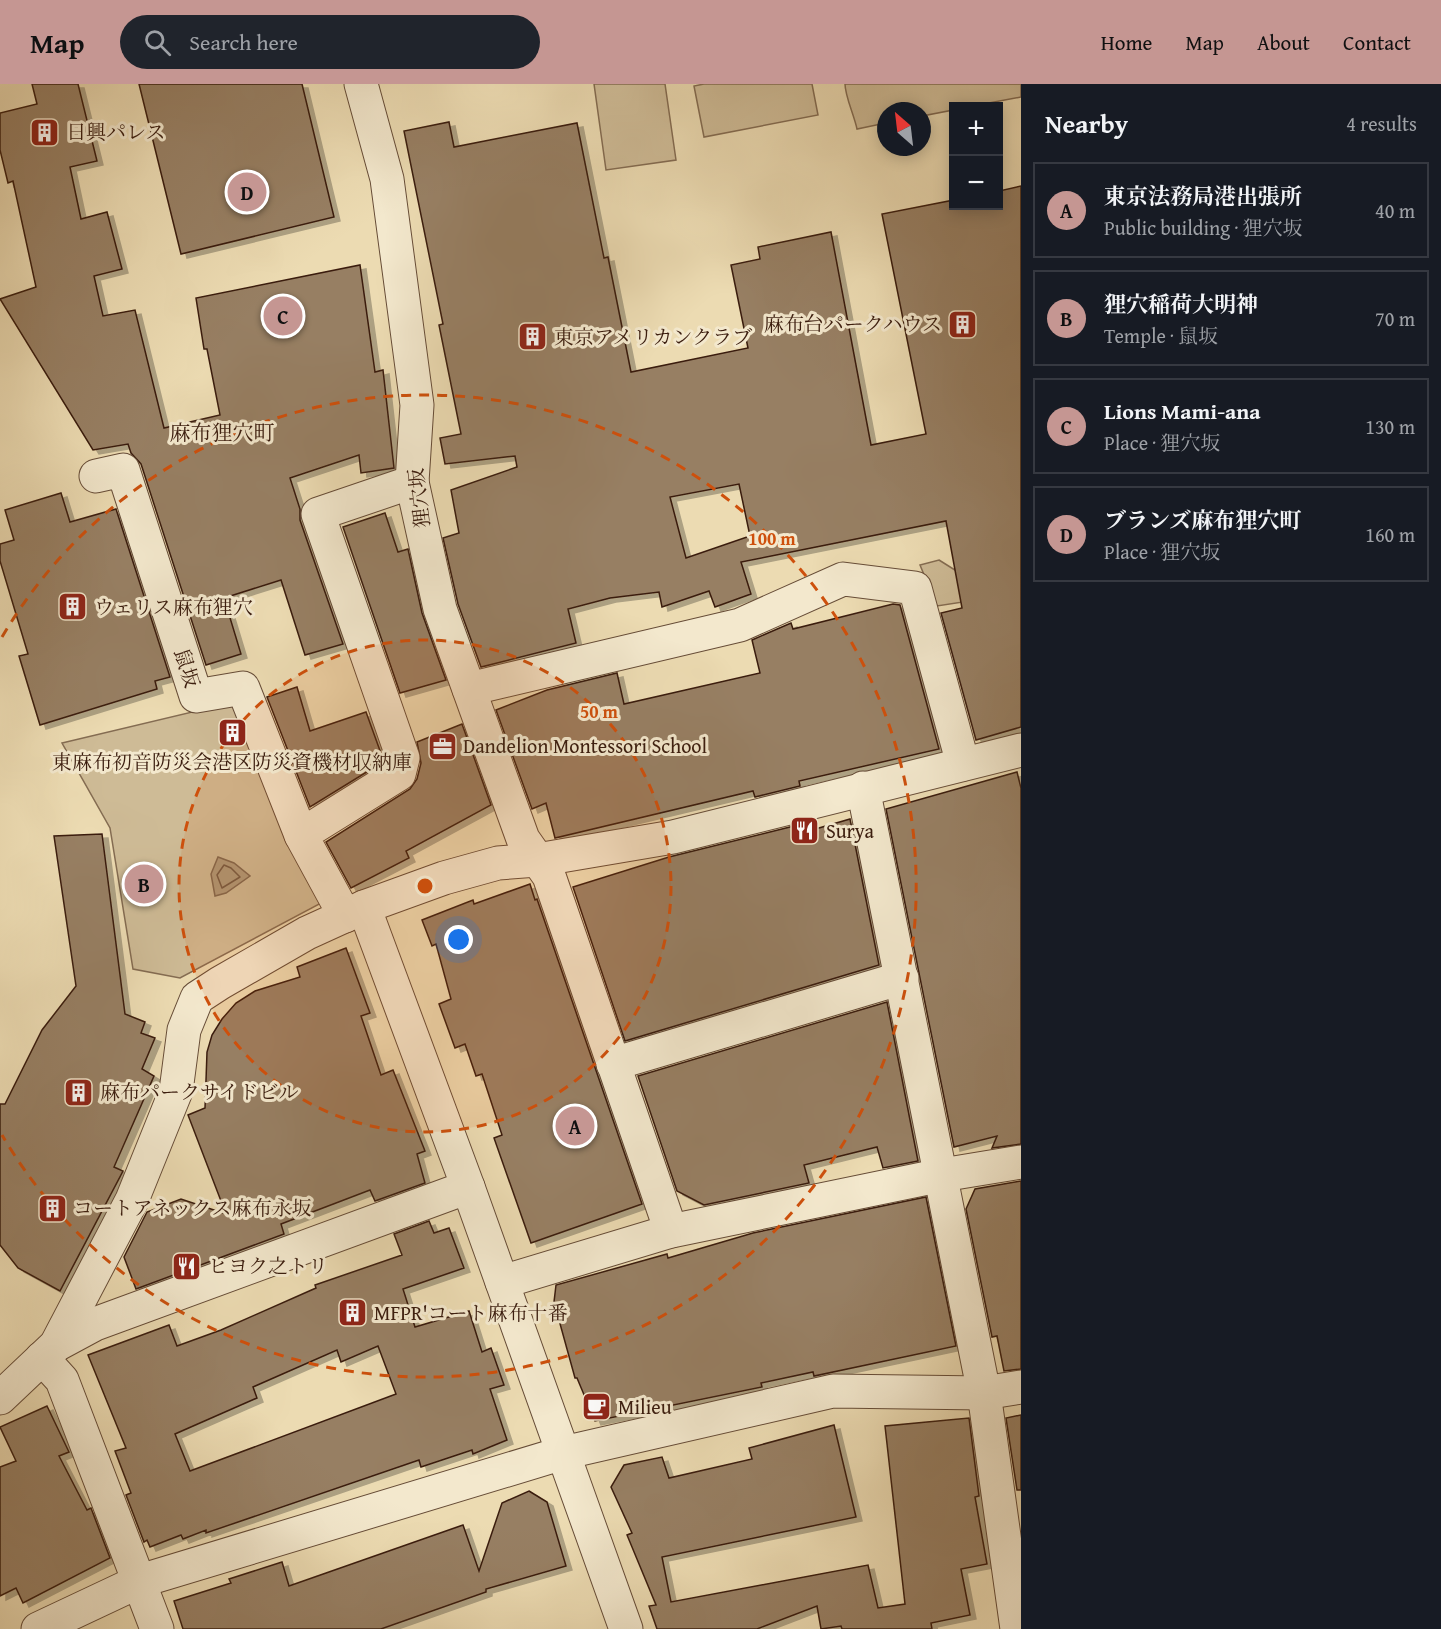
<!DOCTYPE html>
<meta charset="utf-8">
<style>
body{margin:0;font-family:"Gentium Book Plus","Noto Serif JP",serif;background:#20242c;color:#f1f3f6}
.controls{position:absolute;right:18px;top:18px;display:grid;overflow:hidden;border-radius:0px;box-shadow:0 3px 15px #0003}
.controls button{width:54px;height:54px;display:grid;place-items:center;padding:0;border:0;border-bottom:2px solid #363941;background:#171b24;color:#f1f3f6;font:30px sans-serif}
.compass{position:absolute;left:877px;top:18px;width:54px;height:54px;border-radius:50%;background:#171b24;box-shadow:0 3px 15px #0003;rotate:332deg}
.you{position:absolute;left:459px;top:856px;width:21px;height:21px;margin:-15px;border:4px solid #fff;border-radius:50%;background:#1a73e8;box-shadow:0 0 0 9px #1a73e833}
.badge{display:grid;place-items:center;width:39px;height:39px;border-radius:50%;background:#c59692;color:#111;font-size:20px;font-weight:700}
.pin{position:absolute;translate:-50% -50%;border:3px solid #fff;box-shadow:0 2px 6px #0006}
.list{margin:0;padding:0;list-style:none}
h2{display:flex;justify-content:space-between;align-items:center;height:78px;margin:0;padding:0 24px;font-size:26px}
h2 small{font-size:20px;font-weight:400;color:#9ea1a6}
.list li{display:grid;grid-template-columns:39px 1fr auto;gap:18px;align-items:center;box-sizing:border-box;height:96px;margin:0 12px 12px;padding:0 12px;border:2px solid #363941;border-radius:0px}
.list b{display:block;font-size:22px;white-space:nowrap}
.list p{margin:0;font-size:20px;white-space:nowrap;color:#9ea1a6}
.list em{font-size:20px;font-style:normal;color:#9ea1a6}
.icon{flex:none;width:33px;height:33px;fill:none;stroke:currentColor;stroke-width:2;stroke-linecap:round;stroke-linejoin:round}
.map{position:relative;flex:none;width:1021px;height:1545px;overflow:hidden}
header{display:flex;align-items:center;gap:36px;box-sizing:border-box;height:84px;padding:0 30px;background:#c59692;color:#111}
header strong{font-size:28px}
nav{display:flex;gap:33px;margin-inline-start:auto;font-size:21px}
.search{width:420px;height:54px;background:#20242c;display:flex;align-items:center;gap:15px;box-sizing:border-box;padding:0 21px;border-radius:33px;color:#9ea1a6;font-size:22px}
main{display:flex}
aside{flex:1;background:#171b24}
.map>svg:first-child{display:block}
</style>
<header>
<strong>Map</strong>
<div class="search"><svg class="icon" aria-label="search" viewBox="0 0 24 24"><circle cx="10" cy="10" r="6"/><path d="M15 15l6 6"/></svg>Search here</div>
<nav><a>Home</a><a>Map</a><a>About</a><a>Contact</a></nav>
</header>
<main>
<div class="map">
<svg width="1021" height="1545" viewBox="0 0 1021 1545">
<defs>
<filter id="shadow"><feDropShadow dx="6" dy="4" stdDeviation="0" flood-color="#0004"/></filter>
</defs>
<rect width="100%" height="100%" fill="#ecdbb2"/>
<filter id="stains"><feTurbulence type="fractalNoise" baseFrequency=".00333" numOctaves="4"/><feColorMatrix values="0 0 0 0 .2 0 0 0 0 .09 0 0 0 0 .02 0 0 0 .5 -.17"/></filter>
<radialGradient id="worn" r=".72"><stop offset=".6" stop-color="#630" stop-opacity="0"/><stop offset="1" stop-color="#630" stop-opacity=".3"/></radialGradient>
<g fill="#cebb96" stroke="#846c52" stroke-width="1.5">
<path d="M594 0H665L676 76 606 86Z"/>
<path d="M704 0H812L818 31 704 53 694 2Z"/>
<path d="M845 0H1021V13L973 22H954L953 26 922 32V27H886V39L857 45C854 31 845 12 845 0Z"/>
<path d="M939 476 966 493 1021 509 937 522 920 481Z"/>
<path d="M234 618 325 817 180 894 133 885 110 744 62 659Z"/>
</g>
<path fill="#af9a7a" stroke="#80684f" stroke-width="1.5" d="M218 773 234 779 250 792 226 809 215 812 211 790Z"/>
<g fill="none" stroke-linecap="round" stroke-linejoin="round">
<path stroke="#745b44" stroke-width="1.5" d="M224 781 231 784 240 793 222 804 217 791Z"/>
</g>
<g fill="#977f63" stroke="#3a1c0e" stroke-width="1.5" fill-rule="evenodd" filter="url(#shadow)">
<path d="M32 0H78L97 77 70 83 81 135 107 128 122 185 94 192 103 232 135 226 164 344 220 331 207 265H204L196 214 360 181 375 288 383 286 394 384 361 389 359 371 290 394 300 425V436L343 560 305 571 281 496 224 514 241 570 206 581 141 380 131 369 128 360 93 366 0 215 36 203 13 97 8 99 0 66V29L37 20Z"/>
<path d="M139 0H302L334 133 181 170Z"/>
<path d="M449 38 454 63 577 39 604 174 608 173 631 288 748 264 731 181 760 175 758 163 831 148 871 361 926 350 882 130 954 116V122H999V107L1021 102V643L976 656 941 529 962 524 946 437 741 478 751 510 715 523 709 507 662 523 659 508 610 514 568 525 576 559 481 583 458 520 443 454 459 449 451 406 517 383 515 372 445 380 440 354 461 350 439 241 443 240 404 47ZM739 400 750 452 686 474 670 413Z"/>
<path d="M61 409 70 438 116 425 170 593 155 597 157 605 40 641 19 572 28 570 0 477V460L14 456 5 426Z"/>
<path d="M385 429 398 468 408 465 422 529 446 596 400 609 343 443Z"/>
<path d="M893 520 900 521 939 665 799 697 800 702 755 713 753 707 555 754 546 719 532 725 496 626 547 606 617 589 624 620 760 589 752 556 791 539 793 545Z"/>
<path d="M297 603 310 647 366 628 383 675V678L310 723 267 613Z"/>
<path d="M462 640 491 721 406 767 409 774 351 804 326 758 410 705 417 695 421 679 417 658Z"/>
<path d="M1017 688 1021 704V1060L992 1064 997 1052 954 1063 886 725Z"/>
<path d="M850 735 879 881 625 957 573 803 669 773 810 738 812 746Z"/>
<path d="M102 750 125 930 145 938 141 949 155 954 142 985 154 992 114 1083 123 1087 60 1207 18 1184 0 1161V1020H5L42 946 76 902 54 752Z"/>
<path d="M530 800 535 816 537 815 642 1120 531 1159 494 1054 502 1051 482 990 476 992 465 960 455 964 439 920 451 915 436 860 432 862 422 836 473 816 474 820Z"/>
<path d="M346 864 370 929 361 932 381 991 393 986 425 1067 417 1070 425 1099 375 1117 370 1106 281 1140 284 1150 136 1205 124 1173 147 1128 181 1115 226 1130 188 1031 205 1024 207 968 212 951 222 935 236 919 255 907 300 893 297 883Z"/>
<path d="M887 918 918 1077 883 1084 877 1063 804 1081 809 1099 704 1121 677 1107 638 992Z"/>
<path d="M1021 1097V1285L1004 1287 997 1252 992 1253 966 1125 975 1105Z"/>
<path d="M926 1113 956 1262 814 1292 813 1288 761 1299 762 1303 595 1337 577 1294H575L554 1218 556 1201 667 1170 668 1174 753 1149Z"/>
<path d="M429 1137 434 1149 449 1144 464 1184 403 1205 415 1243 469 1227 482 1268 491 1264 504 1301 490 1305 507 1356 473 1370 472 1366 421 1383 419 1376 206 1449V1446L183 1455 181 1451 150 1463 147 1456 144 1458 126 1411 131 1409 115 1367 126 1364 88 1271 169 1241 177 1262 221 1246 316 1204 315 1201 402 1171 394 1150ZM378 1262 396 1310 190 1387 175 1350 257 1314 253 1303 337 1266 341 1278Z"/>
<path d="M47 1322 69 1368 59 1372 87 1426 91 1424 110 1474 23 1519 16 1504 0 1512V1383L16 1377 0 1343Z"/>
<path d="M1021 1331V1406H1017L1006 1334Z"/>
<path d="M969 1334 979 1412 975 1413 987 1480 961 1485 970 1531 931 1539 932 1545H842L841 1542 821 1545 817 1522 757 1545H657L649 1522 656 1521 627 1451 632 1449 611 1403 624 1381 662 1373 669 1394 752 1375 749 1364 834 1341 856 1433 662 1473 671 1518 868 1481 878 1524 905 1520 885 1342Z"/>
<path d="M529 1407 547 1418 566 1482 486 1505V1508L381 1545H183L174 1517 231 1499 229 1495 282 1478 289 1502 463 1441 479 1487 502 1419Z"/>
</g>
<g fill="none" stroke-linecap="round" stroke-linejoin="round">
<defs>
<g id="minor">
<path d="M361 0 387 95 417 321 412 398 440 525 523 755 549 792 671 1147"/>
<path d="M96 392 123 386 196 612 243 604 301 751"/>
<path d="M469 605 740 541 843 495 915 504 963 680"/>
<path d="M863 704 984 1309 1017 1545"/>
<path d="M364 823 468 1103 626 1545"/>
<path d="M345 832 301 751 399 690 403 674 318 430 412 398"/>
<path d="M613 980 902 894"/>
<path d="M502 1198 671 1147 942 1091 1021 1078"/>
<path d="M56 1261 95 1240 468 1103"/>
<path d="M42 1274 62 1296 157 1545"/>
<path d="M0 1314 56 1261 132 1116 176 1007 184 946 197 914 220 899 307 849 364 823 444 794 498 779 537 776 673 753 1021 666"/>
<path d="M38 1545 140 1497 563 1369 833 1307 984 1309 1021 1303"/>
</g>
</defs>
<use href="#minor" stroke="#664c37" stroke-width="35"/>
<use href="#minor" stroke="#f3e8cd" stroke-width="33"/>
</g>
<circle cx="425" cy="802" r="246" fill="#ce500c" fill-opacity=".12"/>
<g fill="none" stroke="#ce500c" stroke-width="3" stroke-dasharray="10 8">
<circle cx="425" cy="802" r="246"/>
<path d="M2 553A491 491 0 1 1 2 1051"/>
</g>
<defs>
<symbol id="building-square" viewBox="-11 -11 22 22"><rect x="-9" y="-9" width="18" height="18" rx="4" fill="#8f2418" stroke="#f3e8cd"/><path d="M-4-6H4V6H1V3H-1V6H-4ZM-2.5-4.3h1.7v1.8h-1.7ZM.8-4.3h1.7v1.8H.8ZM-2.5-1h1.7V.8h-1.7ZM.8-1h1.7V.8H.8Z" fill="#fff"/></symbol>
<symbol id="office-square" viewBox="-11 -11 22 22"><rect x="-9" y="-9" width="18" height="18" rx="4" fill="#8f2418" stroke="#f3e8cd"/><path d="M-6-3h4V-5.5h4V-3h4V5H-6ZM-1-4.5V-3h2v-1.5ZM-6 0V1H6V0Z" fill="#fff"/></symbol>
<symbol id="restaurant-square" viewBox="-11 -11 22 22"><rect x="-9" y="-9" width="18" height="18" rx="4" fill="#8f2418" stroke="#f3e8cd"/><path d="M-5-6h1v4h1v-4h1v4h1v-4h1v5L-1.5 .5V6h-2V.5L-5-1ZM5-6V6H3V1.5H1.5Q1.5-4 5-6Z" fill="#fff"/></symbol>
<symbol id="cafe-square" viewBox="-11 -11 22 22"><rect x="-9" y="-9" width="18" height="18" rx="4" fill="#8f2418" stroke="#f3e8cd"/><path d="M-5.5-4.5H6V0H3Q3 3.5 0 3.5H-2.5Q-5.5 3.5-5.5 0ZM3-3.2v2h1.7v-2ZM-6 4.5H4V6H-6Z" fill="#fff"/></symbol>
</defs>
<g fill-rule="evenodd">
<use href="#building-square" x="28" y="32" width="33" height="33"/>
<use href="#building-square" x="946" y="224" width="33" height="33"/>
<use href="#building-square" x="516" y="236" width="33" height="33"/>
<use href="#building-square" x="56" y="506" width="33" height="33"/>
<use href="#building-square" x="216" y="632" width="33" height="33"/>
<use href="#office-square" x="426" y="646" width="33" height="33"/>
<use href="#restaurant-square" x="788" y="730" width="33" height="33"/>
<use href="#building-square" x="62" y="992" width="33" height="33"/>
<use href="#building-square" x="36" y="1108" width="33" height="33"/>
<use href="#restaurant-square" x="170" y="1166" width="33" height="33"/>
<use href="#building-square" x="336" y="1212" width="33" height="33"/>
<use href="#cafe-square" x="580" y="1306" width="33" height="33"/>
</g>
<g text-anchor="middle" stroke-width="6" stroke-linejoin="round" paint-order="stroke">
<g font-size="20" fill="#3a1c0e" stroke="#f3e8cd" text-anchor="start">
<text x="66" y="55">日興パレス</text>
<text x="942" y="247" text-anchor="end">麻布台パークハウス</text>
<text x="554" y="260">東京アメリカンクラブ</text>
<text x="94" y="530">ウェリス麻布狸穴</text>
<text x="463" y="669">Dandelion Montessori School</text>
<text x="232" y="685" text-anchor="middle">東麻布初音防災会港区防災資機材収納庫</text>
<text x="826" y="754">Surya</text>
<text x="100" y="1015">麻布パークサイドビル</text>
<text x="73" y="1131">コートアネックス麻布永坂</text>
<text x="208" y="1189">ヒヨク之トリ</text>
<text x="374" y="1236">MFPR'コート麻布十番</text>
<text x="618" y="1330">Milieu</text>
</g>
<g font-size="20" fill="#3a1c0e" stroke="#f3e8cd">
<text transform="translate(419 414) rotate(-97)" y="7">狸穴坂</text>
<text transform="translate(187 584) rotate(72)" y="7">鼠坂</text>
</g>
<g font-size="21" fill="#3a1c0e" stroke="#f3e8cd">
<text x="222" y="356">麻布狸穴町</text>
</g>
</g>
<circle cx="425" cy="802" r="9" fill="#ce500c" stroke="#f3e8cd" stroke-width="3"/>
<g font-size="18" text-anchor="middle" font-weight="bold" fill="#ce500c" stroke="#f3e8cd" stroke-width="6" stroke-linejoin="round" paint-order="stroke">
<text x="772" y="461">100 m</text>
<text x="599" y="634">50 m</text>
</g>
<rect width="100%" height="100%" filter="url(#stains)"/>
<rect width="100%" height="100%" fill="url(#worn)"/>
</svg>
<div class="controls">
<button>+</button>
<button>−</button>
</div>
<svg class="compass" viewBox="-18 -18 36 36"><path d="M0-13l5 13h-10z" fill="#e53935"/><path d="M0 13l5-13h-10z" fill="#9ea1a6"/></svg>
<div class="you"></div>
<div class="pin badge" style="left:575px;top:1042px">A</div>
<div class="pin badge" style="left:144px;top:800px">B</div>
<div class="pin badge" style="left:283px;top:232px">C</div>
<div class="pin badge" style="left:247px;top:108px">D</div>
</div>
<aside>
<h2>Nearby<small>4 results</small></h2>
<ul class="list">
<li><span class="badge">A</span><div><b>東京法務局港出張所</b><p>Public building · 狸穴坂</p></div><em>40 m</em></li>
<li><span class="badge">B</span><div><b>狸穴稲荷大明神</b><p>Temple · 鼠坂</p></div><em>70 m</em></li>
<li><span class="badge">C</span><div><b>Lions Mami-ana</b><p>Place · 狸穴坂</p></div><em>130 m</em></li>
<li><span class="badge">D</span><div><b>ブランズ麻布狸穴町</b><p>Place · 狸穴坂</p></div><em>160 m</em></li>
</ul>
</aside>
</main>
